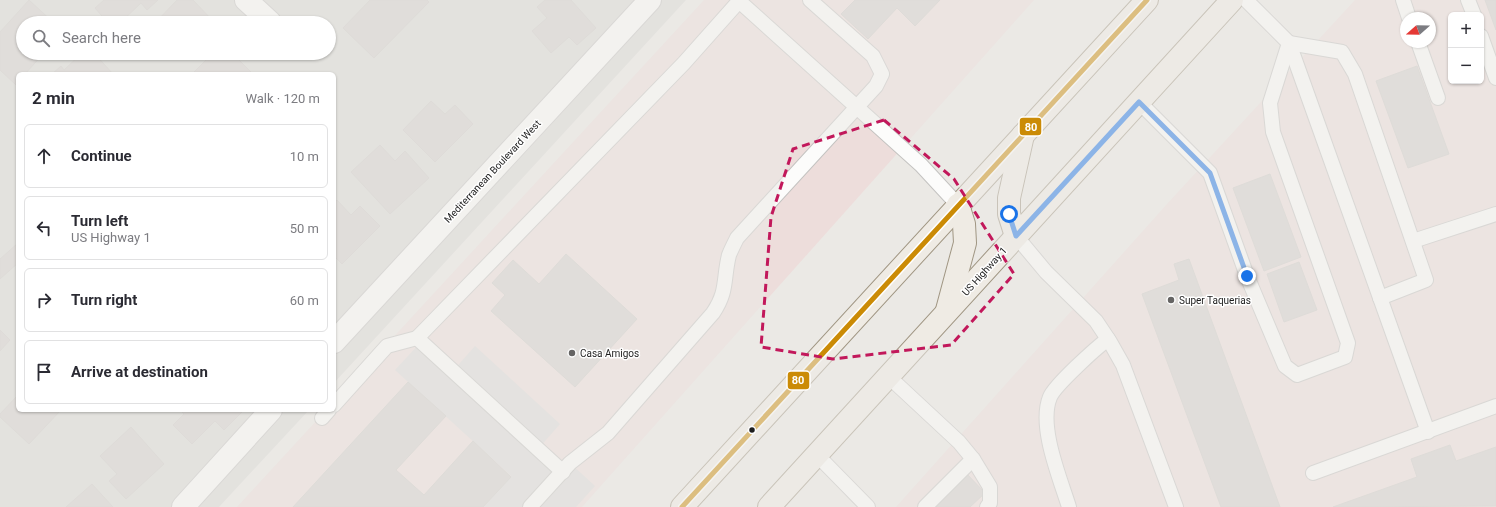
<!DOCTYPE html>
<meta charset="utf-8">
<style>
body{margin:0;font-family:Roboto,sans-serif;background:#f2f2f3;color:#2b2b33}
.controls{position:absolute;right:12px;top:12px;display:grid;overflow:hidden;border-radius:6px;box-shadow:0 1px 3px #0004}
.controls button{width:36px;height:36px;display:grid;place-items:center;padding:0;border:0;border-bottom:1px solid #e1e1e2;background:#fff;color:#2b2b33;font:20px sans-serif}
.compass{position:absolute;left:1400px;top:12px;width:36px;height:36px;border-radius:50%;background:#fff;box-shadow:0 1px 3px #0004;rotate:250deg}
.stop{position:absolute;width:12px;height:12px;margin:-9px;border:3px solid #1a73e8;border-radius:50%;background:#fff}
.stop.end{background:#1a73e8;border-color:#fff;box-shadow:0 1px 4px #0008}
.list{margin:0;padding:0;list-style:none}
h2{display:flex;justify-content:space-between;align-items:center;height:52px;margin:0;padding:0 16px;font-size:17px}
h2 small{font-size:13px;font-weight:400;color:#7c7c81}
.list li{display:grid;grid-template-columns:26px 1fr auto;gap:12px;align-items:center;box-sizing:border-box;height:64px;margin:0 8px 8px;padding:0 8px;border:1px solid #e1e1e2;border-radius:6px}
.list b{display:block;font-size:15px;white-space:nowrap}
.list p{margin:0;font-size:13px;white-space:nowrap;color:#7c7c81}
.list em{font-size:13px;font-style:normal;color:#7c7c81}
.icon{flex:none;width:22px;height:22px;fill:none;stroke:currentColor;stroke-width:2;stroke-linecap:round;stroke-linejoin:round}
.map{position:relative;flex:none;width:1496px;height:507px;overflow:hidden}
.search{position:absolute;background:#fff;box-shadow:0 1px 3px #0004;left:16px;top:16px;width:320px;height:44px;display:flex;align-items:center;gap:10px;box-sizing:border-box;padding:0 14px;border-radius:22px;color:#7c7c81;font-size:15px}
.panel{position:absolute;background:#fff;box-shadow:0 1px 3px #0004;left:16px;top:72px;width:320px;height:340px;border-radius:6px}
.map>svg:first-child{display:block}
</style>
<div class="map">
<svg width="1496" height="507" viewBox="0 0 1496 507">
<rect width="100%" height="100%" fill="#ebe9e5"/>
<path fill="#dad9d6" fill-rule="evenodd" d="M0 0H686L334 383V74H18V410H309L219 507H0ZM23 23H329V53H23Z"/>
<g fill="#eddddb" fill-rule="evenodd">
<path d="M704 0H1034L582 507H237Z"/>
<path d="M1355 0H1496V507H896L1167 204ZM1451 15H1481V81H1451ZM1406 18H1430V42H1406Z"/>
</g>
<path fill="#dbdad9" d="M421 342 453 371 475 346 560 424 538 449 562 472 570 463 595 486 576 507H483L511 476 395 370Z"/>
<g fill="#d2cfcc" stroke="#cecbc7">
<path d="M29 0 54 23H23V53H44L25 74H18V82L16 85 0 70V32Z"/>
<path d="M104 0H158L147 10 141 3 120 23H108L95 8Z"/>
<path d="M177 0H193L214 22 213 23H155Z"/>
<path d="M370 0H427L429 2 374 58 343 28Z"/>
<path d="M545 0H571L596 28 577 45 569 37 551 53 532 31 547 18 537 7Z"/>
<path d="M855 0H940L915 26 897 8 868 39 841 14Z"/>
<path d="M1485 0H1496V30Z"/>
<path d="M82 53H94L113 74H52L61 66 64 70Z"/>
<path d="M213 53H232L253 74H192Z"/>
<path d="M1417 66 1449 154 1408 168 1376 81Z"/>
<path d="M431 101 445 114 455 105 473 124 435 162 403 130Z"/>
<path d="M380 145 395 161 405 151 429 178 390 214 351 172Z"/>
<path d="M1270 174 1301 257 1264 271 1233 188Z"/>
<path d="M337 200 351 215 360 206 380 226 342 264 334 256V203Z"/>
<path d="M18 243V263L0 279V259Z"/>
<path d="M566 254 637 319 575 387 491 311 505 295 492 283 513 260 539 284Z"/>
<path d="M1189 259 1280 507H1221L1142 294 1179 280 1174 264Z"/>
<path d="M1299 262 1317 310 1284 322 1267 274Z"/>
<path d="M0 330 10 340 0 351Z"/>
<path d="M408 382 446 416 396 470 424 495 473 441 511 477 483 507H293Z"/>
<path d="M18 395V410H61L29 444 0 417V414Z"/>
<path d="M180 410H244L224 430 215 421 192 444 173 425 184 414Z"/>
<path d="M131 427 164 464 126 499 109 481 117 474 100 456Z"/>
<path d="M1450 445 1456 461 1496 447V506L1333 507 1417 477 1411 459Z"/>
<path d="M966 473 985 493 970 507H931Z"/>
<path d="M92 484 113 507H66Z"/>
</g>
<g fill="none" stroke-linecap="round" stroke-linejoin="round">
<defs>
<g id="service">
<path d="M1403 0 1409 18"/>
<path d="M1468 0 1474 15"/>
<path d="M739 1 921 165 958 205"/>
<path d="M1481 36 1496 78"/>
<path d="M1418 42 1438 98"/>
<path d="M1289 43 1428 432"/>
<path d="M1289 43 1342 52 1355 74 1426 280 1380 298"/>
<path d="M1139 102 1210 173 1247 276 1285 366 1297 375 1345 357 1348 343 1273 132 1270 103 1289 43 1246 0"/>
<path d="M1016 236 1046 272 1096 321 1110 342 1123 365 1176 507"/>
<path d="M1413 241 1496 214"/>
<path d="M888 376 959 442 973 459 990 487V503L987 507"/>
<path d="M334 405 387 346 417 338"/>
<path d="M322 418 329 410"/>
<path d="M817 455 868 507"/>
<path d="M563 472 417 338 684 63 740 0"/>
<path d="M1313 473 1496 406"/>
<path d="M530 507 570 463 608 433 713 313C728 291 723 279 729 255 731 250 734 244 737 238L876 86 882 74 873 56 810 0"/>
<path d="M925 507 973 459"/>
<path d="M1069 507C1060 478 1038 426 1050 397 1055 385 1096 348 1108 339"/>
</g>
<g id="minor">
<path d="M246 0 270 22"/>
<path d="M334 342 650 0"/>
<path d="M183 507 271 410"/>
</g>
<g id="primary">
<path d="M1016 236 1009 214V198L1023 135"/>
<path d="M947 310 965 243 964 224 958 205"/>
<path d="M682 507 1147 0"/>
<path d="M769 507 1232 0"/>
</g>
</defs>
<use href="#service" stroke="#c4c3c1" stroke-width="16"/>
<use href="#minor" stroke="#c4c3c1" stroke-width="24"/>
<use href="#primary" stroke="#a09683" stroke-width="24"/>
<use href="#service" stroke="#fcfcfb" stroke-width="14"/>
<use href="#minor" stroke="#fcfcfb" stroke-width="22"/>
<use href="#primary" stroke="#efebe4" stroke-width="22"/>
<defs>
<path id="bus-1" d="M682 507 1147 0"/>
</defs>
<use href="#bus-1" stroke="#fff" stroke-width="8"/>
<use href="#bus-1" stroke="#cb8b06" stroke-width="5"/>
</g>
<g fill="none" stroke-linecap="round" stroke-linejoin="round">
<path stroke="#1a73e8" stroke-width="5" d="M1009 214 1016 236 1139 102 1210 173 1247 276"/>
</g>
<path d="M0 0H1496V507H0ZM884 120 954 179 1014 274 951 345 833 359 761 347 771 217 793 149Z" fill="#ebe9e5" fill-opacity=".55" fill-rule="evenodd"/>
<path fill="none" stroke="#c2185b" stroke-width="3" stroke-dasharray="8 5" stroke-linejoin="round" d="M884 120 954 179 1014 274 951 345 833 359 761 347 771 217 793 149Z"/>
<g fill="#656463" stroke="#fff" stroke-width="1.5">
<circle cx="1171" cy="300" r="4"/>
<circle cx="572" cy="353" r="4"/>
</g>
<circle fill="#1d1d1d" stroke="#fff" stroke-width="1.5" cx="752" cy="430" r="3.5"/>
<g text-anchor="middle" stroke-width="3" stroke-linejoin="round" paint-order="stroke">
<g font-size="10" fill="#1d1d1d" stroke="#fff">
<text transform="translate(492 171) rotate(-47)" y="4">Mediterranean Boulevard West</text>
<text transform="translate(984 271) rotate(-48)" y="4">US Highway 1</text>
</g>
<g font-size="10" fill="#1d1d1d" stroke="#fff" text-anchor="start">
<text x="1179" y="304">Super Taquerias</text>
<text x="580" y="357">Casa Amigos</text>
</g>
</g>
<g stroke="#fff" stroke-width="1.5">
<rect x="1019" y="117" width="23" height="19" rx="4" fill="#cb8b06"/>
<rect x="787" y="371" width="23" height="19" rx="4" fill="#cb8b06"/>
</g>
<g font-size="11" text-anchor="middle" font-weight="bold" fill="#fff">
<text x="1031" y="131">80</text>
<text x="798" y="384">80</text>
</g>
</svg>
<div class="controls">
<button>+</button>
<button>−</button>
</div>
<svg class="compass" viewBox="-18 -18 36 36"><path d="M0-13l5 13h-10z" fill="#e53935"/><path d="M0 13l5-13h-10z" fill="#7c7c81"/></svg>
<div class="stop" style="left:1009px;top:214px"></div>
<div class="stop end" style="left:1247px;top:276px"></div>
<div class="search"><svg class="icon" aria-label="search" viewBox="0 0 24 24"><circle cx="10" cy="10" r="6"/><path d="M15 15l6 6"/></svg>Search here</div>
<section class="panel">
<h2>2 min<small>Walk · 120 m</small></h2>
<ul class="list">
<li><svg class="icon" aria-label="ahead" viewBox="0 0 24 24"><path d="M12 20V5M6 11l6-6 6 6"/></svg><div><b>Continue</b></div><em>10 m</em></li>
<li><svg class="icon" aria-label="left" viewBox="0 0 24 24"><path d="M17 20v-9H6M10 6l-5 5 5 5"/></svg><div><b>Turn left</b><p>US Highway 1</p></div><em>50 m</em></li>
<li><svg class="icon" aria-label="right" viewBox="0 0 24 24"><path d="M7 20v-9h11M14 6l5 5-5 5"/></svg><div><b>Turn right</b></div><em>60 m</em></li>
<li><svg class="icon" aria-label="arrive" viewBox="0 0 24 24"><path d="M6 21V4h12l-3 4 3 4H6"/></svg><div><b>Arrive at destination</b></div></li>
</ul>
</section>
</div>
